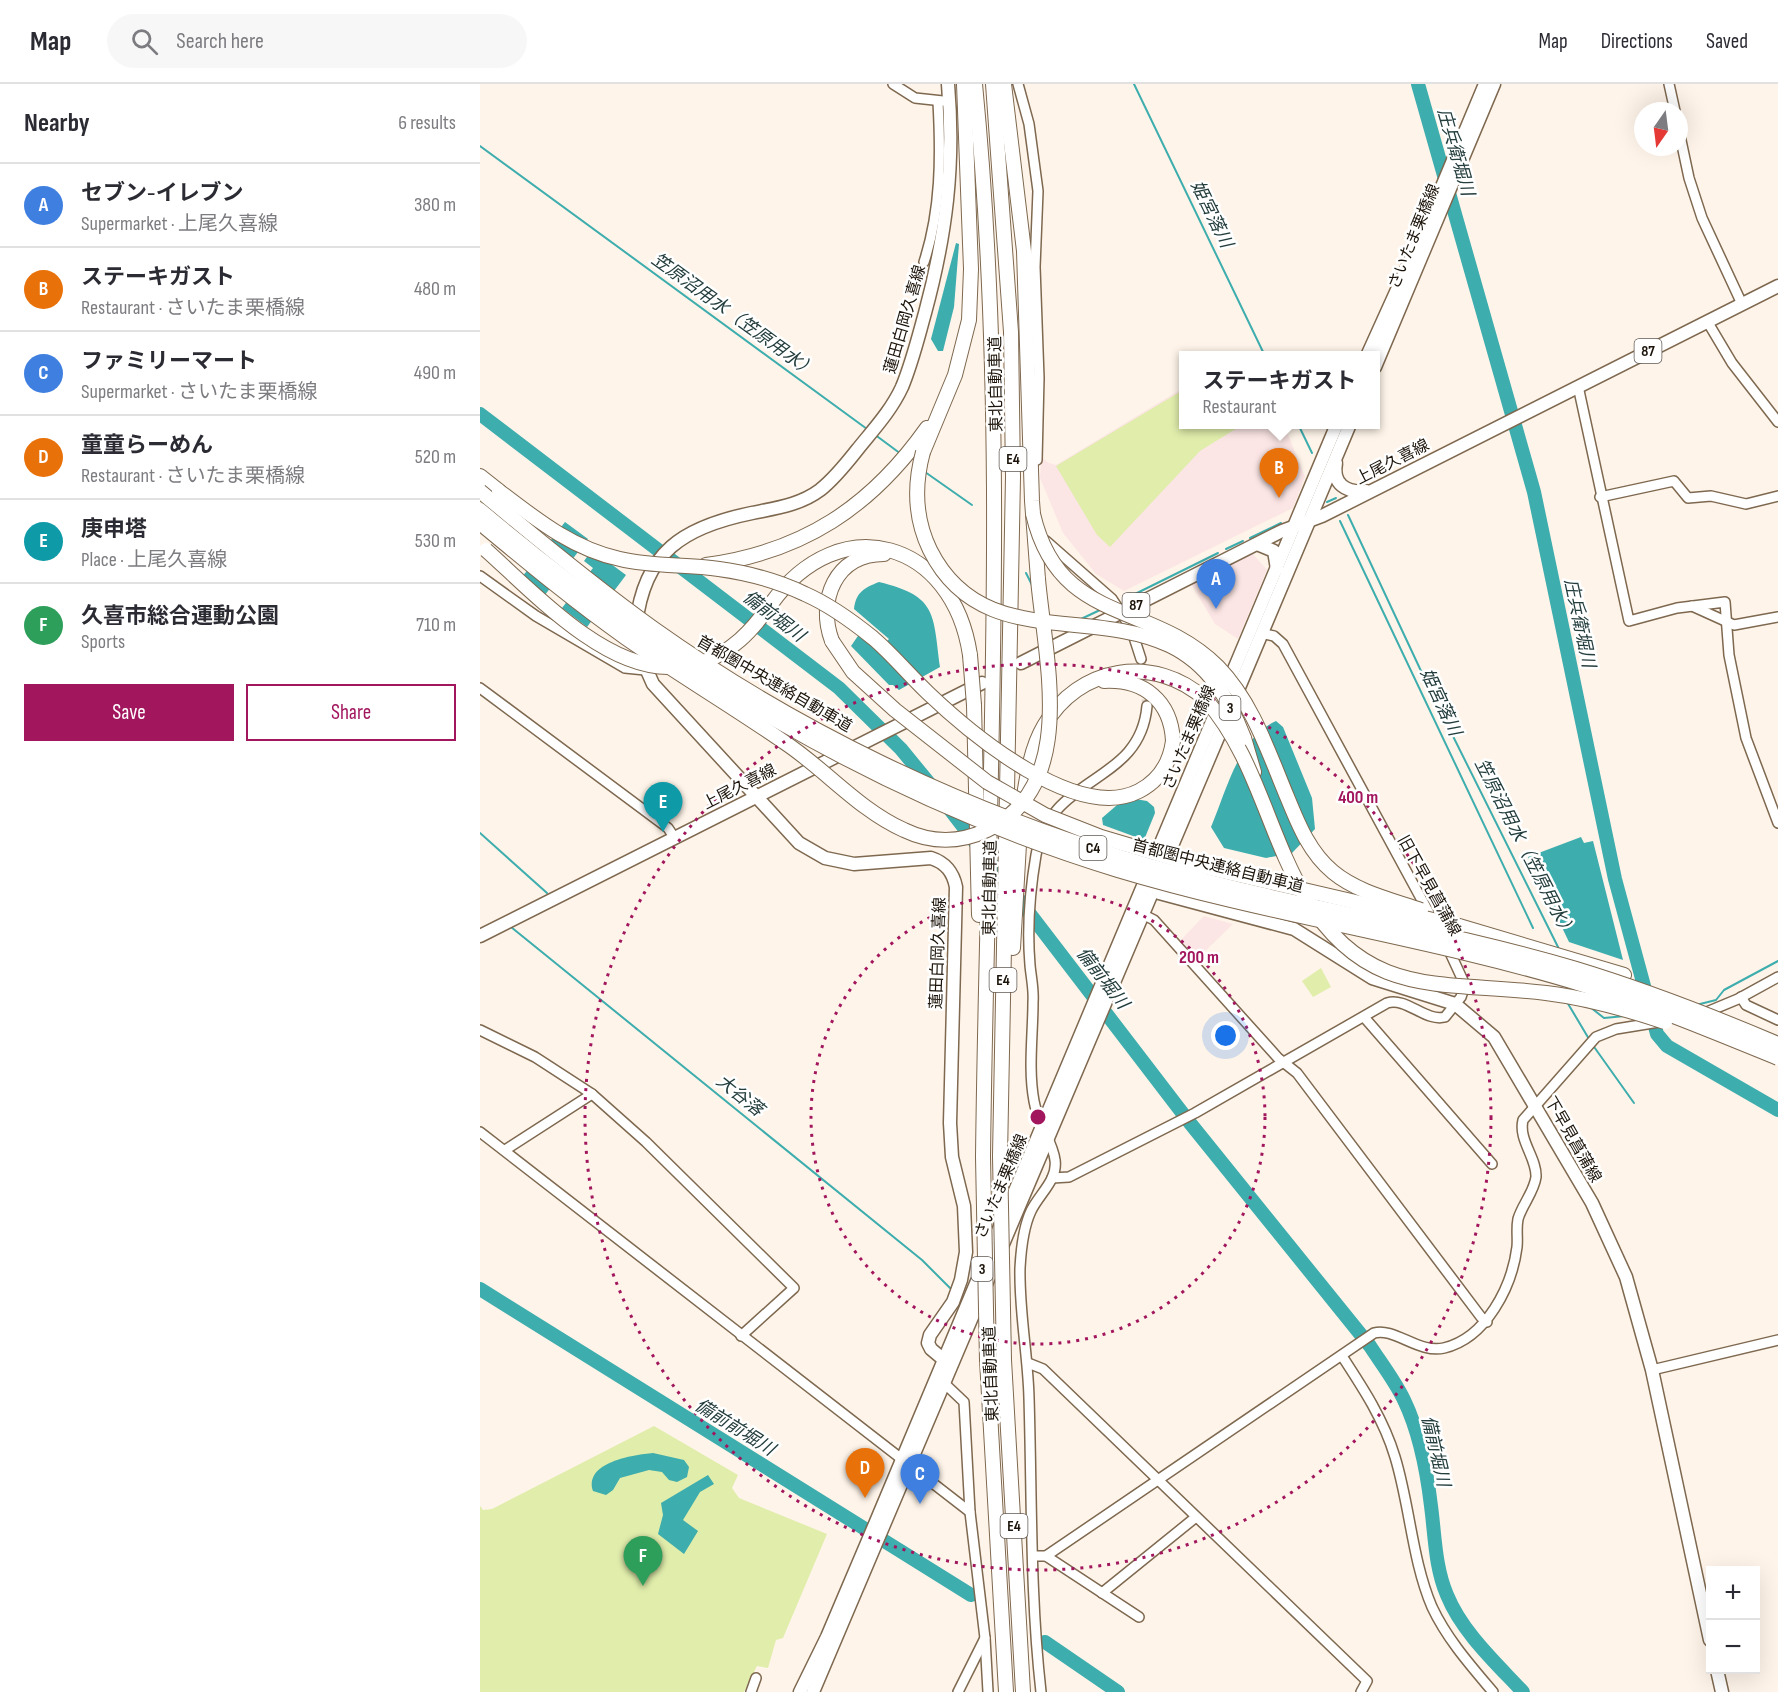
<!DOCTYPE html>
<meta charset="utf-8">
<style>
body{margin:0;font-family:"Sofia Sans Condensed","Noto Sans JP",sans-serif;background:#f7f7f7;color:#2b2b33}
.controls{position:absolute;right:18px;bottom:18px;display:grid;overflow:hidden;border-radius:0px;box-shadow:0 6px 24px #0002}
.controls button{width:54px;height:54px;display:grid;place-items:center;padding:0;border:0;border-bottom:2px solid #e1e1e2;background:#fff;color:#2b2b33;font:30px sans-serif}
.compass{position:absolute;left:1154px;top:18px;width:54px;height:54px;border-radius:50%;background:#fff;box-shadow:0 6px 24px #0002;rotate:194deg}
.you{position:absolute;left:746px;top:952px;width:21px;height:21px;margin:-15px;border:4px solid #fff;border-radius:50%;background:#1a73e8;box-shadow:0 0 0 9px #1a73e833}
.badge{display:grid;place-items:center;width:39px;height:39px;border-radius:50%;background:#a2165e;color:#fff;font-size:20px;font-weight:700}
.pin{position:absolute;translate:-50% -50px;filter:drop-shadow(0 2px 3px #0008)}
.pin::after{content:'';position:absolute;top:32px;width:21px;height:18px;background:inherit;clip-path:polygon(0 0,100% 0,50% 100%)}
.popup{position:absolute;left:699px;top:267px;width:201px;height:78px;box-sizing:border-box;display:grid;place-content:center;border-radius:0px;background:#fff;filter:drop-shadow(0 2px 4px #0005);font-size:20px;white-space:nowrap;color:#7c7c81}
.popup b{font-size:22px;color:#2b2b33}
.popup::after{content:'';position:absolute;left:50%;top:100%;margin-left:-12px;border:12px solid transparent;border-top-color:#fff}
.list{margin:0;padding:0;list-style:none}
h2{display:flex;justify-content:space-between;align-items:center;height:78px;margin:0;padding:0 24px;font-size:26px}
h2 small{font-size:20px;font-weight:400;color:#7c7c81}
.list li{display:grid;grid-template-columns:39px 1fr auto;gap:18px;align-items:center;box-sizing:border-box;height:84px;padding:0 24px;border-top:2px solid #e1e1e2}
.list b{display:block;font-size:22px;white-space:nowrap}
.list p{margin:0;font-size:20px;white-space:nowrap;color:#7c7c81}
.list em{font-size:20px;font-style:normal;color:#7c7c81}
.actions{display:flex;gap:12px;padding:18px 24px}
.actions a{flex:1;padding:14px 0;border:2px solid #a2165e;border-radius:0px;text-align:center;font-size:21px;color:#a2165e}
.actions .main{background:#a2165e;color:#fff}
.icon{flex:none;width:33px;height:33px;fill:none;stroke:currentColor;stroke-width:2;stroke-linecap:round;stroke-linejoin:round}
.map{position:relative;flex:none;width:1298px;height:1608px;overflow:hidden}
header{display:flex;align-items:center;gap:36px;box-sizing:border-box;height:84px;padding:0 30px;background:#fff;border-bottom:2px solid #e1e1e2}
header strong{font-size:28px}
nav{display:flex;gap:33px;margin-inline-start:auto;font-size:21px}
.search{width:420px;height:54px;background:#f7f7f7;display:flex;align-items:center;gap:15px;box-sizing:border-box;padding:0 21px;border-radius:33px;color:#7c7c81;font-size:22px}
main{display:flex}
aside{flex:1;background:#fff}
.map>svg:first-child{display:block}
</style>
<header>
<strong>Map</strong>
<div class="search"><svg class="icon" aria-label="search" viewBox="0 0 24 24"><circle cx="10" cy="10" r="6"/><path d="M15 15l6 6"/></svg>Search here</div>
<nav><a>Map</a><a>Directions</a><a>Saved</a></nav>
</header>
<main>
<aside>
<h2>Nearby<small>6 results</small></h2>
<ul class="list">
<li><span class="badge" style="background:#3f7fe0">A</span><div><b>セブン-イレブン</b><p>Supermarket · 上尾久喜線</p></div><em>380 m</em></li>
<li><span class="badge" style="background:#e8710a">B</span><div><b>ステーキガスト</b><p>Restaurant · さいたま栗橋線</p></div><em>480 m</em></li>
<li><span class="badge" style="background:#3f7fe0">C</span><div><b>ファミリーマート</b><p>Supermarket · さいたま栗橋線</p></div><em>490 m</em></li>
<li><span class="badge" style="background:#e8710a">D</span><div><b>童童らーめん</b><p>Restaurant · さいたま栗橋線</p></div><em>520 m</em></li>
<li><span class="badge" style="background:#0f9aa8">E</span><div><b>庚申塔</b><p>Place · 上尾久喜線</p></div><em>530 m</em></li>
<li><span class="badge" style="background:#2e9e5b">F</span><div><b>久喜市総合運動公園</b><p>Sports</p></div><em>710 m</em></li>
</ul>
<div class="actions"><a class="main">Save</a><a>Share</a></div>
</aside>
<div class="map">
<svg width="1298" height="1608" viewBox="0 0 1298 1608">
<rect width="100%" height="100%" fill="#fef4e9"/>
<g fill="#fce6e5">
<path d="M703 304V340L804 341 825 393 813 424 644 507 616 490 583 449 560 394 561 373 569 379 576 381Z"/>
<path d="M772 469 787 486 758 555 735 540 711 500Z"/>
<path d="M724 832 753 840 716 876 699 858Z"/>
</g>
<g fill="#e0edab">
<path d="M703 306V340L762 341 720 367 630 463 617 451 576 382Z"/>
<path d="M841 884 851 903 833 913 822 897Z"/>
<path d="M174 1342 258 1391 252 1404 259 1414 347 1450 303 1554 296 1556 288 1584 277 1582 264 1608H0V1422L3 1426 12 1425Z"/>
</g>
<g fill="#3dadae">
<path d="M476 159 479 160 474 223 463 267H458L451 255Z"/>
<path d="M85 438 108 455 58 520 35 502Z"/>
<path d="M112 466 146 491 107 543 82 524 113 484 104 477Z"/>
<path d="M399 498C457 512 453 529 460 583L419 606 413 601H409L371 562 380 549 399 565 409 555 374 525C376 508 384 504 399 498Z"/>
<path d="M796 637 803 643 832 714 835 745 812 769 786 774 744 764 731 743C746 708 758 654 796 637Z"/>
<path d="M649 714 667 717 674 723 675 729 664 756 623 741 622 734 644 715Z"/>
<path d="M1101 753 1104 759 1113 757 1143 876 1089 858 1048 773Z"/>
<path d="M173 1369 204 1376 209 1383 207 1393 197 1398 189 1396 182 1388 169 1386 140 1394 133 1406 126 1411 113 1407C104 1378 153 1371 173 1369Z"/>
<path d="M228 1391 234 1400 220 1408 203 1436 218 1447 204 1470 178 1450 183 1431 181 1419Z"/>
</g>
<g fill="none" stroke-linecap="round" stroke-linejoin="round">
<g stroke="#3dadae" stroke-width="2">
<path d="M654 0 785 272"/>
<path d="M0 62 387 345"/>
<path d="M818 340 832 369"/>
<path d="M394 350 421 370"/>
<path d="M445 388 492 421"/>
<path d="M847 418 856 414"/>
<path d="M868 431 949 604 1079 865"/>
<path d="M860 437 1053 844"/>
<path d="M770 454 801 439"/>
<path d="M746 465 763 457"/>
<path d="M546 489 553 503"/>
<path d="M649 513 738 469"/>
<path d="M601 535 620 526"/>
<path d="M0 749 67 809"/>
<path d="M31 843 442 1176 470 1204"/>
<path d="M1087 918 1109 955"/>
<path d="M1216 921 1236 916 1244 906 1298 877"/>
<path d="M1110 923 1124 934 1145 932"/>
<path d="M1112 960 1154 1019"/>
</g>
<g stroke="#3dadae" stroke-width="14">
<path d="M938 0 1054 408 1135 795 1177 950 1187 962 1298 1026"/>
<path d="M0 330 359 604 421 665 453 704"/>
<path d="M465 719 710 1039 890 1262C901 1279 915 1297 924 1316 939 1347 947 1388 951 1422 955 1452 955 1483 967 1511 982 1548 1016 1579 1043 1608"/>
<path d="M0 1205 491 1511"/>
<path d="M565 1558 638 1608"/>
</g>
<path stroke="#dcd2c8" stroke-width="9" stroke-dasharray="9 4.5" stroke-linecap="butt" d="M661 575 667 622"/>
<defs>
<g id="minor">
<path d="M413 0 435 14 463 17"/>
<path d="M538 0 549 40 558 107 555 183 559 294 557 376"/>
<path d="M1189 0 1195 27"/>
<path d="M1199 47 1209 94 1222 134 1262 220"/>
<path d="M444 178C461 126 461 72 458 18"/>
<path d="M1227 237 1252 279 1298 338"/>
<path d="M1098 302 1149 537 1197 524 1245 518 1249 571 1266 654 1298 739"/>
<path d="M1120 413 1194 397 1208 414 1231 412 1266 420 1298 412"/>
<path d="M566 457 632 515 651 544 661 575"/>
<path d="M0 492 56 532 145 584 165 586"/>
<path d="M1212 522 1254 541 1298 533"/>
<path d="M781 549 794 552 803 560 950 831"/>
<path d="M0 604 188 744 194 753"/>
<path d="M662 830 674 836 798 974 817 989 1001 1233 1007 1238"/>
<path d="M1261 913 1266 921 1298 936"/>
<path d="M1222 930 1258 915 1298 893"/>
<path d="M884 933 1012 1080"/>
<path d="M0 946 55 973 112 1010 166 1058 314 1204 261 1252"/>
<path d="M0 1048 490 1428"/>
<path d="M25 1066 112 1010"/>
<path d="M572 1094 589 1093 715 1029 907 919C927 913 945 938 965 933L981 913 985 901 967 862"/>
<path d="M862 1272C883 1304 904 1336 915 1373 930 1422 932 1476 952 1523 967 1555 991 1582 1013 1608"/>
<path d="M548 1279 563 1285 887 1597 881 1608"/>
<path d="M1172 1286 1298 1256"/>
<path d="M464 1299 484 1318 490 1428 505 1554 508 1608"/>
<path d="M554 1472H566L894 1249C914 1243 939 1270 964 1264 1006 1254 1032 1203 1037 1163 1038 1154 1036 1145 1038 1135 1042 1121 1054 1108 1056 1093 1057 1074 1038 1056 1043 1036L1116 953 1136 945 1179 938"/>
<path d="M566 1472 659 1533"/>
<path d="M622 1509 716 1433"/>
<path d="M271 1608 276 1594"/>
<path d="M478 1608 505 1554"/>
<path d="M561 1608C550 1511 552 1412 549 1314 548 1271 539 1228 540 1184 541 1165 543 1144 551 1127 559 1110 578 1096 575 1076 573 1058 557 1037 554 1017 548 985 553 950 553 918 554 905 551 893 550 881 547 846 550 806 556 771 570 689 660 702 667 622"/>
</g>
<g id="major">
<path d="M887 272 940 155 1005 0"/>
<path d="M895 283 1014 0"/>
<path d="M856 379C852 400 866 409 886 407"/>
<path d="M777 460 794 467 797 485"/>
<path d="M156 541C164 468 203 443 272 429 296 424 320 421 340 406 354 395 366 380 377 366 393 346 411 327 422 303 432 279 438 254 445 229 466 151 475 82 468 0"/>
<path d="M161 573 173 600 319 759 345 774 374 780 451 774C466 779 473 788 476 803L470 1039 472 1073 484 1122 486 1168 481 1196 473 1218 450 1251 448 1259 451 1265 463 1275"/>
<path d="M541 579 802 447 842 432 1298 202"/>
<path d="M755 613 870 340"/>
<path d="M665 802 679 809 814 845 892 894 975 920 1014 953 1112 1119 1146 1193 1172 1286 1230 1556"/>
<path d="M0 852 502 599"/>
<path d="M1237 1586 1242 1608"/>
<path d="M320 1608 347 1553 395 1440 857 340"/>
<path d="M333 1608 747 632"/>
</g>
<g id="highway">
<path d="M495 0C530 357 507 715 503 1073"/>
<path d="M513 0 531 248 533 393 520 1072"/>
<path d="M524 0 544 167 552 417 558 495"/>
<path d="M443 368 475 291 489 236 491 185 484 0"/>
<path d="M0 392 19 407"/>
<path d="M226 481C323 468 391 423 447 344"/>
<path d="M291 520C360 423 473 457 490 571"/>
<path d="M352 557C337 517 355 470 404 470"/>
<path d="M624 597C664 595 691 617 693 657"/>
<path d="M494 621 499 831"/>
<path d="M764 654 774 688"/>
<path d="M543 718C547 692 551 664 564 642 598 582 675 569 726 616"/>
<path d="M979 842 1144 891"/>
<path d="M533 864 540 743"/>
<path d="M507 1276 526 1608"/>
<path d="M524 1276 543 1608"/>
</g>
</defs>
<use href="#minor" stroke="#7e684f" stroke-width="12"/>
<use href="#major" stroke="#7e684f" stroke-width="15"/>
<use href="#highway" stroke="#7e684f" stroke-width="16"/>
<use href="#minor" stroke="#fff" stroke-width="9"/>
<use href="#major" stroke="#fff" stroke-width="12"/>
<use href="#highway" stroke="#fff" stroke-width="14"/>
<defs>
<g id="highway-bridge">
<path d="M443 368C434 401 435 435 450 466 500 566 608 523 689 561 729 580 749 615 764 654"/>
<path d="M0 407C57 455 114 502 174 545 316 646 478 723 643 774 792 820 947 841 1096 885 1165 906 1232 932 1298 960"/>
<path d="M19 407C57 436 93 465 140 475 173 483 206 480 239 485 268 489 298 497 325 510 350 521 372 537 393 554 413 571 429 591 448 609 491 650 597 739 659 707 680 696 690 679 693 657"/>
<path d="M0 426C190 586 399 713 638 786 791 832 951 854 1104 901 1170 921 1234 948 1298 974"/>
<path d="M553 430C579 542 671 516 738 583 773 619 789 670 808 715 819 742 830 769 853 788 877 808 912 816 941 826"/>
<path d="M0 439C47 478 95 518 146 554 198 590 252 622 304 658 345 685 379 726 424 746 451 759 480 759 507 746 599 702 565 576 558 495"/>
<path d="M6 466C52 507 122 583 188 583"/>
<path d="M352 557 373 588 415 626 507 698 565 731 621 753 712 780 979 842"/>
<path d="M490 571 494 621"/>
<path d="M219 580C252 568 271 548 291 520"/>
<path d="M726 616C776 672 788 751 826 814 888 917 964 896 1066 909 1107 914 1146 925 1185 938"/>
<path d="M520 1072 524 1276"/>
<path d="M503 1073 507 1276"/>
</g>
</defs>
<use href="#highway-bridge" stroke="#7e684f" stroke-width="16" stroke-linecap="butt"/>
<use href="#highway-bridge" stroke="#fff" stroke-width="14"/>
</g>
<g fill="none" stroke="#a2165e" stroke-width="3" stroke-dasharray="3 6">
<circle cx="558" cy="1033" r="227"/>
<circle cx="558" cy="1033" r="453"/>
</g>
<g text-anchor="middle" stroke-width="5" stroke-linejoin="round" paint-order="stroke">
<g fill="#fff" stroke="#605a54" stroke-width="1.5">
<rect x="1154.5" y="255" width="27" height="24" rx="4.5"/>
<rect x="519.5" y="363" width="27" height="24" rx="4.5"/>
<rect x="642.5" y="509" width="27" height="24" rx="4.5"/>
<rect x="739.5" y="612" width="21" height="24" rx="4.5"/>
<rect x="599.5" y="752" width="27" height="24" rx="4.5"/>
<rect x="509.5" y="884" width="27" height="24" rx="4.5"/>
<rect x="491.5" y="1173" width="21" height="24" rx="4.5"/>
<rect x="520.5" y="1430" width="27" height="24" rx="4.5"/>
</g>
<g font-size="15" font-weight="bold" fill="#1c140a">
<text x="1168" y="272">87</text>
<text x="533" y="380">E4</text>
<text x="656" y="526">87</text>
<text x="750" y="629">3</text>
<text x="613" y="769">C4</text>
<text x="523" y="901">E4</text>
<text x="502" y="1190">3</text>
<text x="534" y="1447">E4</text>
</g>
<g font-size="16" fill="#1c140a" stroke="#fff">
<text transform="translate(933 152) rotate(-68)" y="6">さいたま栗橋線</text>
<text transform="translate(424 235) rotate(-74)" y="6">蓮田白岡久喜線</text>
<text transform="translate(515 300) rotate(-91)" y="6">東北自動車道</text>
<text transform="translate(912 377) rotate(-27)" y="6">上尾久喜線</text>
<text transform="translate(295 599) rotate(30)" y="6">首都圏中央連絡自動車道</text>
<text transform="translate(708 653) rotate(-67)" y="6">さいたま栗橋線</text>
<text transform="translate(259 702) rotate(-27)" y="6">上尾久喜線</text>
<text transform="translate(738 781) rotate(14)" y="6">首都圏中央連絡自動車道</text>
<text transform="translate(950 801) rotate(61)" y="6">旧下早見菖蒲線</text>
<text transform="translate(509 804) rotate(-89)" y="6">東北自動車道</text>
<text transform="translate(457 869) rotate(-88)" y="6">蓮田白岡久喜線</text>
<text transform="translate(1094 1055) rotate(60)" y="6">下早見菖蒲線</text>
<text transform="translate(520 1102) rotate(-67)" y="6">さいたま栗橋線</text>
<text transform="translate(510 1290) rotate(-92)" y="6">東北自動車道</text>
</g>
<g font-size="18" font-style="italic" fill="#243d3d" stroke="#fff">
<text transform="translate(976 68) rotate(74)" y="6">庄兵衛堀川</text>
<text transform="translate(732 130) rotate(64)" y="6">姫宮落川</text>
<text transform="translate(254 231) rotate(36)" y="6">笠原沼用水（笠原用水）</text>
<text transform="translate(294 532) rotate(37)" y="6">備前堀川</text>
<text transform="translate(1100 539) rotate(78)" y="6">庄兵衛堀川</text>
<text transform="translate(961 618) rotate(65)" y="6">姫宮落川</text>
<text transform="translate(1045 764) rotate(63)" y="6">笠原沼用水（笠原用水）</text>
<text transform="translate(623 894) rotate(52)" y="6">備前堀川</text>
<text transform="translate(260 1011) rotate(39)" y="6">大谷落</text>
<text transform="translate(255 1343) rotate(32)" y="6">備前前堀川</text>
<text transform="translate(956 1367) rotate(77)" y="6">備前堀川</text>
</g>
</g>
<circle cx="558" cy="1033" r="9" fill="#a2165e" stroke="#fff" stroke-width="3"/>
<g font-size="18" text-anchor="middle" font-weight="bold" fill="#a2165e" stroke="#fff" stroke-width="5" stroke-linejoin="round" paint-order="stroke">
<text x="878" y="719">400 m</text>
<text x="719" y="879">200 m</text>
</g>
</svg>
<div class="controls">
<button>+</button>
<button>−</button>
</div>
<svg class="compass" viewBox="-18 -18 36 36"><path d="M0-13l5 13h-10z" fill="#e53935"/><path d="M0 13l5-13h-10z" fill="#7c7c81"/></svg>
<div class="you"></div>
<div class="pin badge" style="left:736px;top:525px;background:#3f7fe0">A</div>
<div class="pin badge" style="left:799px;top:414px;background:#e8710a">B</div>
<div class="popup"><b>ステーキガスト</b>Restaurant</div>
<div class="pin badge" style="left:440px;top:1420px;background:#3f7fe0">C</div>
<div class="pin badge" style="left:385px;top:1414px;background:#e8710a">D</div>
<div class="pin badge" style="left:183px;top:748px;background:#0f9aa8">E</div>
<div class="pin badge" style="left:163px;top:1502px;background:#2e9e5b">F</div>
</div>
</main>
